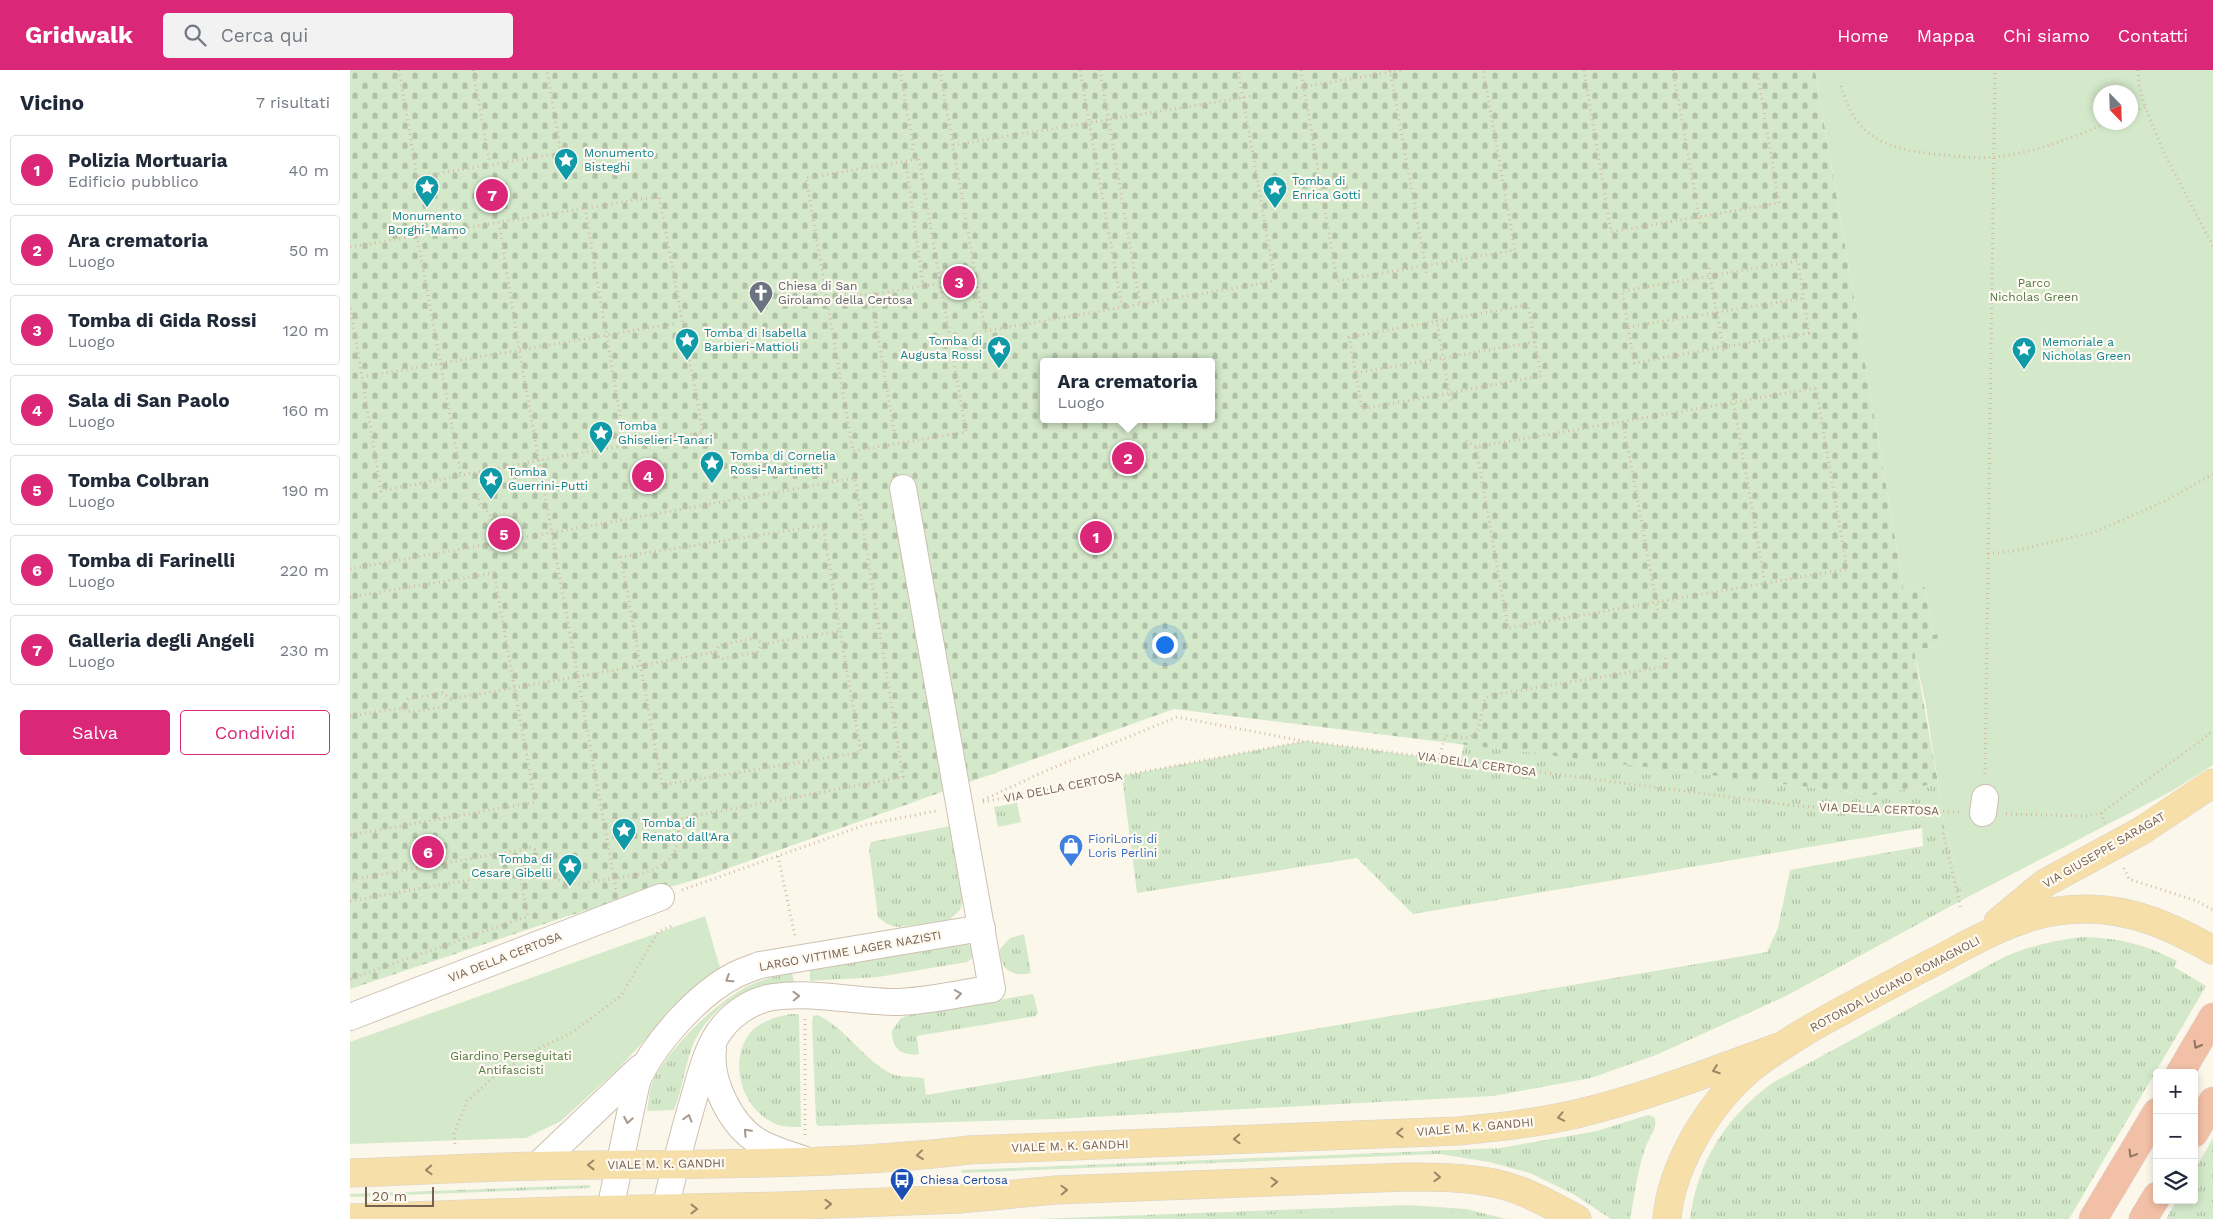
<!DOCTYPE html>
<html lang="it">
<meta charset="utf-8">
<style>
body{margin:0;font-family:"Work Sans",sans-serif;background:#f2f2f3;color:#1f2937}
.controls{position:absolute;right:15px;bottom:15px;display:grid;overflow:hidden;border-radius:5px;box-shadow:0 2px 8px #0003}
.controls button{width:45px;height:45px;display:grid;place-items:center;padding:0;border:0;border-bottom:1px solid #e0e1e3;background:#fff;color:#1f2937;font:25px sans-serif}
.compass{position:absolute;left:1743px;top:15px;width:45px;height:45px;border-radius:50%;background:#fff;box-shadow:0 2px 8px #0003;rotate:157deg}
.scale{position:absolute;left:15px;bottom:12px;width:69px;box-sizing:border-box;padding-left:5px;border:2px solid #76604f;border-top:0;font-size:14px;line-height:18px;white-space:nowrap;color:#76604f;-webkit-text-stroke:4px #fefaf2;paint-order:stroke}
.you{position:absolute;left:814px;top:574px;width:18px;height:18px;margin:-12px;border:4px solid #fff;border-radius:50%;background:#1a73e8;box-shadow:0 0 0 8px #1a73e833}
.badge{display:grid;place-items:center;width:32px;height:32px;border-radius:50%;background:#db2777;color:#fff;font-size:16px;font-weight:700}
.pin{position:absolute;translate:-50% -50%;border:2px solid #fff;box-shadow:0 1px 5px #0006}
.popup{position:absolute;left:690px;top:288px;width:175px;height:65px;box-sizing:border-box;display:grid;place-content:center;border-radius:5px;background:#fff;filter:drop-shadow(0 1px 4px #0005);font-size:16px;white-space:nowrap;color:#747a83}
.popup b{font-size:19px;color:#1f2937}
.popup::after{content:'';position:absolute;left:50%;top:100%;margin-left:-10px;border:10px solid transparent;border-top-color:#fff}
.list{margin:0;padding:0;list-style:none}
h2{display:flex;justify-content:space-between;align-items:center;height:65px;margin:0;padding:0 20px;font-size:21px}
h2 small{font-size:16px;font-weight:400;color:#747a83}
.list li{display:grid;grid-template-columns:32px 1fr auto;gap:15px;align-items:center;box-sizing:border-box;height:70px;margin:0 10px 10px;padding:0 10px;border:1px solid #e0e1e3;border-radius:5px}
.list b{display:block;font-size:19px;white-space:nowrap}
.list p{margin:0;font-size:16px;white-space:nowrap;color:#747a83}
.list em{font-size:16px;font-style:normal;color:#747a83}
.actions{display:flex;gap:10px;padding:15px 20px}
.actions a{flex:1;padding:11px 0;border:1px solid #db2777;border-radius:5px;text-align:center;font-size:18px;color:#db2777}
.actions .main{background:#db2777;color:#fff}
.icon{flex:none;width:28px;height:28px;fill:none;stroke:currentColor;stroke-width:2;stroke-linecap:round;stroke-linejoin:round}
.map{position:relative;flex:none;width:1863px;height:1149px;overflow:hidden}
header{display:flex;align-items:center;gap:30px;box-sizing:border-box;height:70px;padding:0 25px;background:#db2777;color:#fff}
header strong{font-size:24px}
nav{display:flex;gap:28px;margin-inline-start:auto;font-size:18px}
.search{width:350px;height:45px;background:#f2f2f3;display:flex;align-items:center;gap:12px;box-sizing:border-box;padding:0 18px;border-radius:5px;color:#747a83;font-size:19px}
main{display:flex}
aside{flex:1;background:#fff}
.map>svg:first-child{display:block}
</style>
<header>
<strong>Gridwalk</strong>
<div class="search"><svg class="icon" aria-label="search" viewBox="0 0 24 24"><circle cx="10" cy="10" r="6"/><path d="M15 15l6 6"/></svg>Cerca qui</div>
<nav><a>Home</a><a>Mappa</a><a>Chi siamo</a><a>Contatti</a></nav>
</header>
<main>
<aside>
<h2>Vicino<small>7 risultati</small></h2>
<ul class="list">
<li><span class="badge">1</span><div><b>Polizia Mortuaria</b><p>Edificio pubblico</p></div><em>40 m</em></li>
<li><span class="badge">2</span><div><b>Ara crematoria</b><p>Luogo</p></div><em>50 m</em></li>
<li><span class="badge">3</span><div><b>Tomba di Gida Rossi</b><p>Luogo</p></div><em>120 m</em></li>
<li><span class="badge">4</span><div><b>Sala di San Paolo</b><p>Luogo</p></div><em>160 m</em></li>
<li><span class="badge">5</span><div><b>Tomba Colbran</b><p>Luogo</p></div><em>190 m</em></li>
<li><span class="badge">6</span><div><b>Tomba di Farinelli</b><p>Luogo</p></div><em>220 m</em></li>
<li><span class="badge">7</span><div><b>Galleria degli Angeli</b><p>Luogo</p></div><em>230 m</em></li>
</ul>
<div class="actions"><a class="main">Salva</a><a>Condividi</a></div>
</aside>
<div class="map">
<svg width="1863" height="1149" viewBox="0 0 1863 1149">
<defs>
<pattern id="grass-tufts" width="24" height="20" patternUnits="userSpaceOnUse" patternTransform="scale(1.25)"><rect width="24" height="20" fill="#d4e9ca"/><path d="M3 7l-1-3M5 7V3M7 7l1-3M15 17l-1-3M17 17v-4M19 17l1-3" fill="none" stroke="#b1c0a6"/></pattern>
<pattern id="cemetery-stones" width="16" height="16" patternUnits="userSpaceOnUse" patternTransform="scale(1.25)"><rect width="16" height="16" fill="#d4e9ca"/><path d="M2 7V4a2 2 0 0 1 4 0v3zM10 15v-3a2 2 0 0 1 4 0v3z" fill="#b1c0a6"/></pattern>
</defs>
<rect width="100%" height="100%" fill="#fcf7eb"/>
<g fill="url(#grass-tufts)">
<path d="M956 671 1110 692 1114 674 1524 725 1588 713 1594 750 1614 829 1436 926 1306 985 1241 1008 1143 1026 705 1049 468 1056 466 1053 462 952 463 946 467 945C495 957 513 989 540 1003 552 1009 567 1005 574 1009L576 1025 1417 882 1428 858 1440 800 1573 776 1572 758 1063 844 1007 788 787 823 772 706Z"/>
<path d="M667 733 671 752 648 757 644 737Z"/>
<path d="M600 756 614 828 610 840 599 850 548 857 537 854 528 847 519 779 521 772Z"/>
<path d="M674 864 681 903C662 908 649 899 650 879L660 868Z"/>
<path d="M1732 867C1769 868 1794 874 1827 891L1824 897 1856 916 1719 1149H1340C1348 1090 1375 1049 1422 1013L1656 886C1681 876 1705 870 1732 867Z"/>
<path d="M617 874 621 876 624 887 617 892 528 907 460 911V899Z"/>
<path d="M442 903 444 912 442 914C425 918 406 920 389 926 368 935 348 959 341 980 334 1000 332 1020 324 1040L297 1041C299 1030 299 1020 303 1011 318 979 367 931 398 916 412 909 427 906 442 903Z"/>
<path d="M682 924 684 926 688 943 686 946 567 966 569 984C552 987 541 978 542 961L550 949 556 946Z"/>
<path d="M441 944H449L451 1057C445 1057 438 1057 432 1056 394 1046 376 994 400 963 410 951 426 947 441 944Z"/>
<path d="M1298 1045 1304 1047C1309 1056 1299 1068 1296 1076 1287 1100 1285 1124 1280 1149H1261L1225 1125 1180 1103 1139 1092 1090 1084 612 1103 611 1100 1150 1078 1247 1061Z"/>
<path d="M1863 1068V1149H1816L1827 1130H1844V1101Z"/>
<path d="M240 1115V1118L0 1127V1124Z"/>
<path d="M1059 1135 1116 1139 1156 1149H686Z"/>
</g>
<path fill="url(#cemetery-stones)" fill-rule="evenodd" d="M0 0H1465L1554 520 1575 517 1583 565 1589 563 1591 576 1564 580 1588 713 1524 725 824 639 351 808 218 846 0 919ZM694 292H862V349H694Z"/>
<g fill="#d4e9ca" fill-rule="evenodd">
<path d="M1465 0H1863V695L1822 721 1614 829 1594 750 1575 631 1564 580 1591 576 1589 564 1583 565 1575 517 1554 520ZM1750 22H1780V52H1750Z"/>
<path d="M355 846 370 898 337 925 267 1000 211 1051 176 1068 0 1074V972Z"/>
<path d="M1060 1139 1112 1143 1140 1149H798Z"/>
</g>
<g fill="none" stroke-linecap="round" stroke-linejoin="round">
<defs>
<g id="minor">
<path d="M1633 743 1635 728"/>
<path d="M0 947 311 827"/>
<path d="M363 979C359 1011 381 1056 409 1072 423 1080 440 1085 456 1090"/>
<path d="M187 1096 290 998"/>
<path d="M258 1149 287 1011C304 973 348 924 385 905 393 901 402 898 410 895L632 858"/>
<path d="M313 1149C322 1107 333 1065 345 1024 351 1003 358 975 372 958 384 942 404 930 423 927 464 921 506 932 548 932 579 931 611 923 642 919L553 418"/>
</g>
<g id="major">
<path d="M1648 852 1695 813 1791 761 1863 713"/>
<path d="M0 1103C63 1101 126 1097 189 1096 331 1093 477 1097 619 1080L1109 1061C1148 1057 1187 1053 1226 1044 1295 1028 1362 1001 1429 977"/>
<path d="M0 1148 208 1141 430 1136 610 1129 706 1120 1057 1107C1084 1107 1111 1107 1138 1112 1170 1117 1199 1134 1227 1149"/>
<path d="M1317 1149C1321 1096 1359 1034 1399 1000 1418 984 1440 971 1461 958 1498 937 1536 917 1574 897 1605 882 1636 862 1669 851 1689 843 1714 839 1736 839 1783 839 1822 857 1863 880"/>
</g>
<g id="highway">
<path d="M1830 1003 1863 947"/>
<path d="M1844 1063 1863 1031"/>
<path d="M1743 1149 1807 1042"/>
<path d="M1793 1149 1807 1126"/>
</g>
</defs>
<use href="#minor" stroke="#cec0b1" stroke-width="28"/>
<use href="#major" stroke="#d9d2ce" stroke-width="29"/>
<use href="#highway" stroke="#d9d2ce" stroke-width="29"/>
<g stroke="#d5bca7" stroke-width="3" stroke-dasharray="1 4" stroke-linecap="butt">
<path d="M49 0 67 107 211 83 197 0"/>
<path d="M123 0 139 90"/>
<path d="M550 0 563 74 562 81"/>
<path d="M590 0 635 261 925 211 888 0"/>
<path d="M730 0 772 237"/>
<path d="M750 0 790 234"/>
<path d="M951 0 987 211 1165 180 1133 0"/>
<path d="M1040 0 1077 204"/>
<path d="M1234 0 1261 162 1429 133 1407 0"/>
<path d="M1323 0 1351 157"/>
<path d="M1788 0 1789 14 1795 37"/>
<path d="M1491 16C1506 68 1534 78 1584 84 1604 86 1625 89 1645 87 1684 83 1723 68 1758 52"/>
<path d="M946 18 1053 0"/>
<path d="M1780 43 1795 37 1815 85 1863 176"/>
<path d="M603 75 903 26"/>
<path d="M569 89 616 362 503 381 456 108Z"/>
<path d="M235 138 275 375"/>
<path d="M150 158 169 280 266 820"/>
<path d="M67 166 111 405"/>
<path d="M0 177 309 126 353 362 190 390 31 421 0 235"/>
<path d="M1359 198 1360 206 1373 277 1284 293 1272 221 1448 191 1459 263 1373 277 1374 284"/>
<path d="M618 207 625 206"/>
<path d="M573 216 585 214"/>
<path d="M485 224 521 225"/>
<path d="M1085 245 1087 252 1099 323 1012 339 999 267 1178 235 1191 306 1099 323 1101 331"/>
<path d="M1278 257 1454 228"/>
<path d="M1006 303 1185 272"/>
<path d="M17 306 327 253"/>
<path d="M1466 318 1497 499 1158 558 1126 377Z"/>
<path d="M1382 324 1415 513"/>
<path d="M1273 352 1308 541"/>
<path d="M545 366 521 225 573 216 557 100"/>
<path d="M1116 371 1126 377"/>
<path d="M128 424 129 433 141 446 146 472"/>
<path d="M1638 484 1668 480 1745 462 1813 432 1863 404"/>
<path d="M0 499 505 408 553 707 333 748 328 752C334 803 292 804 253 810 239 812 225 816 211 811 197 804 190 793 185 780L180 778 0 810"/>
<path d="M0 527 144 503 185 732 0 765"/>
<path d="M365 582 369 575 405 568 413 574"/>
<path d="M52 638 58 629 92 623 102 629"/>
<path d="M0 646 52 638 61 642 94 637 102 629C190 613 277 598 365 582L371 589 407 582 413 574 490 561 473 455 271 487 312 715 511 682 490 561"/>
<path d="M1089 689 1095 666 1116 668 1125 665 1129 657 1135 628 1142 625 1317 596 1315 586"/>
<path d="M1635 704 1645 0"/>
<path d="M633 730 700 699 827 647 953 671"/>
<path d="M633 732 956 671 1446 736 1610 742"/>
<path d="M1751 743 1755 754"/>
<path d="M1656 744 1737 746 1751 743 1852 670 1863 660"/>
<path d="M1593 763 1611 839"/>
<path d="M428 786 445 866"/>
<path d="M1774 798 1779 809 1847 831 1863 840"/>
<path d="M332 820 515 755 586 741"/>
<path d="M0 831 169 801 178 846 0 909"/>
<path d="M455 949V1065"/>
<path d="M105 1074 104 1064 117 1031 144 1007 178 984 223 962 271 926 308 862 322 856"/>
</g>
<use href="#minor" stroke="#fff" stroke-width="26"/>
<use href="#major" stroke="#f6dfa8" stroke-width="28"/>
<use href="#highway" stroke="#f2c0a6" stroke-width="28"/>
</g>
<defs><path id="oneway-chevron" d="M-2-3.5L2.5 0L-2 3.5" fill="none" stroke-width="1.6" stroke-linecap="round" stroke-linejoin="round" transform="scale(1.25)"/></defs>
<g stroke="#a6988d">
<use href="#oneway-chevron" transform="translate(379 909) rotate(147)"/>
<use href="#oneway-chevron" transform="translate(608 924) rotate(-9)"/>
<use href="#oneway-chevron" transform="translate(446 926) rotate(-2)"/>
<use href="#oneway-chevron" transform="translate(338 1048) rotate(-74)"/>
<use href="#oneway-chevron" transform="translate(278 1050) rotate(100)"/>
<use href="#oneway-chevron" transform="translate(397 1062) rotate(-134)"/>
</g>
<g stroke="#8f7360">
<use href="#oneway-chevron" transform="translate(1847 975) rotate(120)"/>
<use href="#oneway-chevron" transform="translate(1782 1084) rotate(121)"/>
</g>
<g stroke="#9c866a">
<use href="#oneway-chevron" transform="translate(1366 1000) rotate(160)"/>
<use href="#oneway-chevron" transform="translate(1211 1047) rotate(169)"/>
<use href="#oneway-chevron" transform="translate(1050 1063) rotate(178)"/>
<use href="#oneway-chevron" transform="translate(887 1069) rotate(178)"/>
<use href="#oneway-chevron" transform="translate(570 1085) rotate(174)"/>
<use href="#oneway-chevron" transform="translate(241 1095) rotate(179)"/>
<use href="#oneway-chevron" transform="translate(79 1100) rotate(178)"/>
<use href="#oneway-chevron" transform="translate(1087 1107) rotate(3)"/>
<use href="#oneway-chevron" transform="translate(924 1112) rotate(-2)"/>
<use href="#oneway-chevron" transform="translate(714 1120) rotate(-2)"/>
<use href="#oneway-chevron" transform="translate(478 1134) rotate(-2)"/>
<use href="#oneway-chevron" transform="translate(344 1139)"/>
</g>
<defs>
<symbol id="sight-pin" viewBox="-11 -11 22 30"><path d="M0 17L-7.5 6A9.5 9.5 0 1 1 7.5 6Z" fill="#0f9aa8" stroke="#fefaf2"/><path d="M0-6L1.8-2.2L6-1.7L2.9 1.2L3.7 5.4L0 3.3L-3.7 5.4L-2.9 1.2L-6-1.7L-1.8-2.2Z" fill="#fff"/></symbol>
<symbol id="church-pin" viewBox="-11 -11 22 30"><path d="M0 17L-7.5 6A9.5 9.5 0 1 1 7.5 6Z" fill="#6b7280" stroke="#fefaf2"/><path d="M-1.2-6h2.4v3.5h3.3v2.4h-3.3V6h-2.4V-.1h-3.3v-2.4h3.3Z" fill="#fff"/></symbol>
<symbol id="shop-pin" viewBox="-11 -11 22 30"><path d="M0 17L-7.5 6A9.5 9.5 0 1 1 7.5 6Z" fill="#3f7fe0" stroke="#fefaf2"/><path d="M-5-2.5h2.3a2.7 3.5 0 0 1 5.4 0H5L5.5 6h-11ZM-1.5-2.5h3a1.5 2.3 0 0 0-3 0Z" fill="#fff"/></symbol>
<symbol id="bus-pin" viewBox="-11 -11 22 30"><path d="M0 17L-7.5 6A9.5 9.5 0 1 1 7.5 6Z" fill="#1a4fb4" stroke="#fefaf2"/><path d="M-5-6H5V4H4V6H2V4H-2V6H-4V4H-5ZM-3.5-4V0h7V-4ZM-3.5 1.2v1.5H-2V1.2ZM2 1.2v1.5H3.5V1.2Z" fill="#fff"/></symbol>
</defs>
<g fill-rule="evenodd">
<use href="#sight-pin" x="202" y="76" width="28" height="38"/>
<use href="#sight-pin" x="63" y="103" width="28" height="38"/>
<use href="#sight-pin" x="911" y="104" width="28" height="38"/>
<use href="#church-pin" x="397" y="209" width="28" height="38"/>
<use href="#sight-pin" x="323" y="256" width="28" height="38"/>
<use href="#sight-pin" x="635" y="264" width="28" height="38"/>
<use href="#sight-pin" x="1660" y="265" width="28" height="38"/>
<use href="#sight-pin" x="237" y="349" width="28" height="38"/>
<use href="#sight-pin" x="348" y="379" width="28" height="38"/>
<use href="#sight-pin" x="127" y="395" width="28" height="38"/>
<use href="#sight-pin" x="260" y="746" width="28" height="38"/>
<use href="#shop-pin" x="707" y="762" width="28" height="38"/>
<use href="#sight-pin" x="206" y="782" width="28" height="38"/>
<use href="#bus-pin" x="538" y="1096" width="28" height="38"/>
</g>
<g text-anchor="middle" stroke-width="4.5" stroke-linejoin="round" paint-order="stroke">
<g font-size="12" fill="#0d838f" stroke="#fefaf2" text-anchor="start">
<text x="234" y="87">Monumento<tspan x="234" dy="14">Bisteghi</tspan></text>
<text x="942" y="115">Tomba di<tspan x="942" dy="14">Enrica Gotti</tspan></text>
<text x="77" y="150" text-anchor="middle">Monumento<tspan x="77" dy="14">Borghi-Mamo</tspan></text>
<text x="354" y="267">Tomba di Isabella<tspan x="354" dy="14">Barbieri-Mattioli</tspan></text>
<text x="632" y="275" text-anchor="end">Tomba di<tspan x="632" dy="14">Augusta Rossi</tspan></text>
<text x="1692" y="276">Memoriale a<tspan x="1692" dy="14">Nicholas Green</tspan></text>
<text x="268" y="360">Tomba<tspan x="268" dy="14">Ghiselieri-Tanari</tspan></text>
<text x="380" y="390">Tomba di Cornelia<tspan x="380" dy="14">Rossi-Martinetti</tspan></text>
<text x="158" y="406">Tomba<tspan x="158" dy="14">Guerrini-Putti</tspan></text>
<text x="292" y="757">Tomba di<tspan x="292" dy="14">Renato dall'Ara</tspan></text>
<text x="202" y="793" text-anchor="end">Tomba di<tspan x="202" dy="14">Cesare Gibelli</tspan></text>
</g>
<g font-size="12" fill="#537b47" stroke="#fefaf2">
<text x="1684" y="217">Parco<tspan x="1684" dy="14">Nicholas Green</tspan></text>
<text x="161" y="990">Giardino Perseguitati<tspan x="161" dy="14">Antifascisti</tspan></text>
</g>
<g font-size="12" fill="#5b616d" stroke="#fefaf2" text-anchor="start">
<text x="428" y="220">Chiesa di San<tspan x="428" dy="14">Girolamo della Certosa</tspan></text>
</g>
<g font-size="12" fill="#76604f" stroke="#fefaf2">
<text transform="translate(1127 694) rotate(8)" y="4">VIA DELLA CERTOSA</text>
<text transform="translate(713 717) rotate(-11)" y="4">VIA DELLA CERTOSA</text>
<text transform="translate(1529 739) rotate(2)" y="4">VIA DELLA CERTOSA</text>
<text transform="translate(1754 780) rotate(-30)" y="4">VIA GIUSEPPE SARAGAT</text>
<text transform="translate(500 881) rotate(-10)" y="4">LARGO VITTIME LAGER NAZISTI</text>
<text transform="translate(155 887) rotate(-21)" y="4">VIA DELLA CERTOSA</text>
<text transform="translate(1545 914) rotate(-28)" y="4">ROTONDA LUCIANO ROMAGNOLI</text>
<text transform="translate(1125 1057) rotate(-5)" y="4">VIALE M. K. GANDHI</text>
<text transform="translate(720 1076) rotate(-2)" y="4">VIALE M. K. GANDHI</text>
<text transform="translate(316 1094) rotate(-1)" y="4">VIALE M. K. GANDHI</text>
</g>
<g font-size="12" fill="#366cbe" stroke="#fefaf2" text-anchor="start">
<text x="738" y="773">FioriLoris di<tspan x="738" dy="14">Loris Perlini</tspan></text>
</g>
<g font-size="12" fill="#164399" stroke="#fefaf2" text-anchor="start">
<text x="570" y="1114">Chiesa Certosa</text>
</g>
</g>
</svg>
<div class="controls">
<button>+</button>
<button>−</button>
<button><svg class="icon" aria-label="layers" viewBox="0 0 24 24"><path d="M12 4l9 5-9 5-9-5zM3 14l9 5 9-5"/></svg></button>
</div>
<svg class="compass" viewBox="-18 -18 36 36"><path d="M0-13l5 13h-10z" fill="#e53935"/><path d="M0 13l5-13h-10z" fill="#747a83"/></svg>
<div class="scale">20 m</div>
<div class="you"></div>
<div class="pin badge" style="left:746px;top:467px">1</div>
<div class="pin badge" style="left:778px;top:388px">2</div>
<div class="popup"><b>Ara crematoria</b>Luogo</div>
<div class="pin badge" style="left:609px;top:212px">3</div>
<div class="pin badge" style="left:298px;top:406px">4</div>
<div class="pin badge" style="left:154px;top:464px">5</div>
<div class="pin badge" style="left:78px;top:782px">6</div>
<div class="pin badge" style="left:142px;top:125px">7</div>
</div>
</main>
